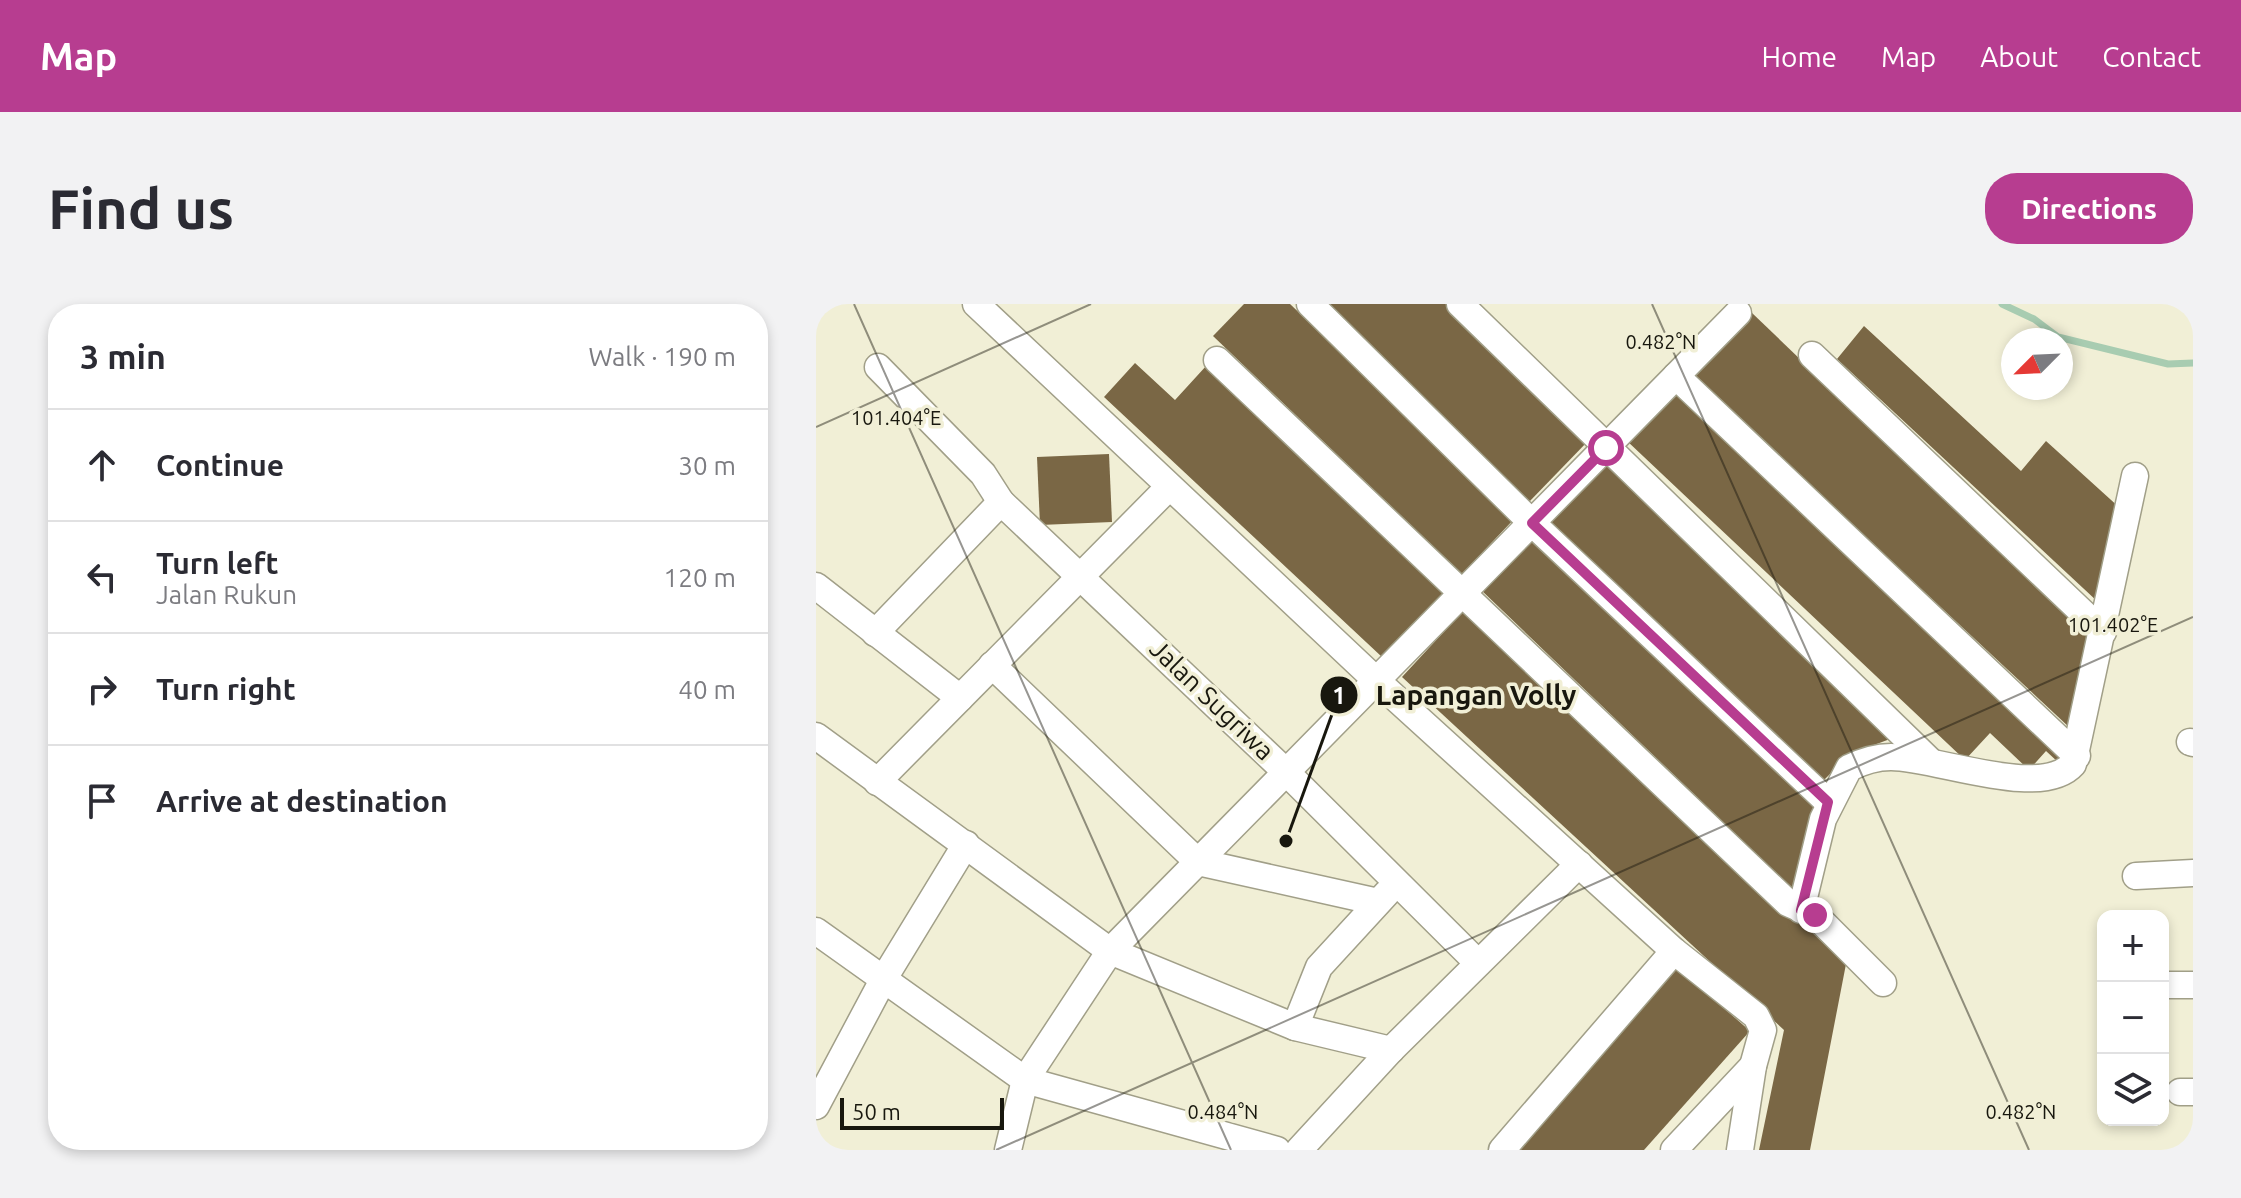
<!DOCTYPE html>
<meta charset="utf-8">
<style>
body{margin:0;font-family:Ubuntu,sans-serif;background:#f2f2f3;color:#2b2b33}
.controls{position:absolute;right:24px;bottom:24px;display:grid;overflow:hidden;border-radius:16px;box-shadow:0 4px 12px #0003}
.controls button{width:72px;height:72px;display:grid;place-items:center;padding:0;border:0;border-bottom:2px solid #e1e1e2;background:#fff;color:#2b2b33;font:40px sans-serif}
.compass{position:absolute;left:1185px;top:24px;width:72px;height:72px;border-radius:50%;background:#fff;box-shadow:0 4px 12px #0003;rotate:246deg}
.scale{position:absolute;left:24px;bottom:20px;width:164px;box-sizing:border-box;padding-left:8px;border:4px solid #18170e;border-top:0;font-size:22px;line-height:28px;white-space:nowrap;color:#18170e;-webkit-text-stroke:6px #f1efd6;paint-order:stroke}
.stop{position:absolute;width:24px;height:24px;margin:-18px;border:6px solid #b73d90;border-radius:50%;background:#fff}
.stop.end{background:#b73d90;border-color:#fff;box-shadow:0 2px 8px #0008}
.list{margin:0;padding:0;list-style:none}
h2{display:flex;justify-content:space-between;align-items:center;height:104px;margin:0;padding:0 32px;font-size:34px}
h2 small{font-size:26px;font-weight:400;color:#7c7c81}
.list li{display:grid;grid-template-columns:52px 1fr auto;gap:24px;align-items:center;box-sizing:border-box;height:112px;padding:0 32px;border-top:2px solid #e1e1e2}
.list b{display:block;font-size:30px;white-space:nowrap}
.list p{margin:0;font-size:26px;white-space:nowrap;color:#7c7c81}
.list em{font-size:26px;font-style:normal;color:#7c7c81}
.icon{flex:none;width:44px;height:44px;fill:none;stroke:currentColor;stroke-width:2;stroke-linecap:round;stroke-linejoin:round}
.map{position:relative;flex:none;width:1377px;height:846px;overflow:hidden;border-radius:32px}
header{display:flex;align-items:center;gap:48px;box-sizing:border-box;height:112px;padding:0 40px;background:#b73d90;color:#fff}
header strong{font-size:38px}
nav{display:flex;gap:44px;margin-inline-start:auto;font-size:28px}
.intro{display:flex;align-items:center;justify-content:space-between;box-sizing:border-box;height:192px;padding:0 48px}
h1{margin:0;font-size:56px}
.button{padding:20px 36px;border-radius:32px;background:#b73d90;color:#fff;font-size:28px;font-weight:700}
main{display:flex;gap:48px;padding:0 48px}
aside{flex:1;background:#fff;border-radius:32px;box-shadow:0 4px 12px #0003}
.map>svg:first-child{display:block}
</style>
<header>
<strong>Map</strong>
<nav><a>Home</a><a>Map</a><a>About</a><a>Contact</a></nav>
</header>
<div class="intro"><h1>Find us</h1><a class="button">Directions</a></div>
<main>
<aside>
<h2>3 min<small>Walk · 190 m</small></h2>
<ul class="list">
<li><svg class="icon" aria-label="ahead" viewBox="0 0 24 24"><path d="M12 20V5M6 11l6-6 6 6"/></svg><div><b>Continue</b></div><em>30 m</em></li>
<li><svg class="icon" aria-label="left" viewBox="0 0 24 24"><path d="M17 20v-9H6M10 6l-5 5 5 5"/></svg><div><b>Turn left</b><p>Jalan Rukun</p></div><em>120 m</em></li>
<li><svg class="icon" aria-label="right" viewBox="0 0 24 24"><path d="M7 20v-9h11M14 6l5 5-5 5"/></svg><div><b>Turn right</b></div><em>40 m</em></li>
<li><svg class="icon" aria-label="arrive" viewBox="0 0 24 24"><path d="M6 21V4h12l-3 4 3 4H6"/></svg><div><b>Arrive at destination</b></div></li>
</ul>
</aside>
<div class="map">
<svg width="1377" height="846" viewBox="0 0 1377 846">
<rect width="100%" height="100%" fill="#f1efd6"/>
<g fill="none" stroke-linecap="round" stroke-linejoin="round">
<path stroke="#a8ccb1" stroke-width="7" d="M1186 0 1218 15 1242 33 1352 60 1377 59"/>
</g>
<g fill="#7a6745">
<path d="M428 0H474L699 214 646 270 397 32Z"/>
<path d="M511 0H634L773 136 713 198Z"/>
<path d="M935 8 1277 336 1254 424 875 70Z"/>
<path d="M1048 22 1205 167 1230 137 1305 205 1282 298 1021 55Z"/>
<path d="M319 59 359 96 391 61 630 287 566 353 288 93Z"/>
<path d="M866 82 1252 447 1243 459 1230 447 1213 466 1174 429 1149 456 810 136Z"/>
<path d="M293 150 296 218 224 221 221 153Z"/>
<path d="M790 157 1074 435 1034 450 1008 476 734 218Z"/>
<path d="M718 230 1001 505 986 544 980 588 664 285Z"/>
<path d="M648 306 1030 660 994 846H943L968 726 586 373Z"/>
<path d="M861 663 934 727 828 846H703Z"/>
</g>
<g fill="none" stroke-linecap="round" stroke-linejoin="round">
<defs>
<g id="minor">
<path d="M160 0 562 378 858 647 940 712 947 726 937 762 924 846"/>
<path d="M494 0 716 219 1012 498"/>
<path d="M644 0 1113 456"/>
<path d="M996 51 1287 328"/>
<path d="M401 56 972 599 999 611 1067 679"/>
<path d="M62 63 167 170 185 198"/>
<path d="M860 72 922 9"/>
<path d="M0 282 144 394"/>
<path d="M59 329 185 198 469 467 662 659"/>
<path d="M176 361 382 558 562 598"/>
<path d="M0 432 294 647 479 723 575 746"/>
<path d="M1374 438 1377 439"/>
<path d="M61 478 353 183"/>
<path d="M1320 572 1377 569"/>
<path d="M985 606 1007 515 1033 464C1045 458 1061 453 1075 453 1120 453 1225 496 1257 460L1319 172"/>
<path d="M0 627 209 776 461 846"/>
<path d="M1351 681H1377"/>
<path d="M479 723 503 663 571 589"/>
<path d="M1364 788H1377"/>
<path d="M0 802 67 676 150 540"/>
<path d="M192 846 209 776 294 647 860 72 1261 452"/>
<path d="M483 846 575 746 763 560"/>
<path d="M686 846 858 647"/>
<path d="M858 846 937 762"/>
</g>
</defs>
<use href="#minor" stroke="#a19f88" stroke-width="29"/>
<use href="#minor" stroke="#fff" stroke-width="26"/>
</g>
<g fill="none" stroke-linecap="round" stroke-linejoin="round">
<path stroke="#b73d90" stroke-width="10" d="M790 144 716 219 1012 498 985 606 999 611"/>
</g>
<path fill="none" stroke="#18170e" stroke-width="2" stroke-opacity="0.45" d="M38 0 415 846M836 0 1213 846M0 123 275 0M180 846 1377 313"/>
<g text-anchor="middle" stroke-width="7" stroke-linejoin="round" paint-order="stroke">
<g font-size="26" fill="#18170e" stroke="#f1efd6">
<text transform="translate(396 396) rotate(44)" y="9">Jalan Sugriwa</text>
</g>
</g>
<g font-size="20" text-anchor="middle" fill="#18170e" stroke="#f1efd6" stroke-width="7" stroke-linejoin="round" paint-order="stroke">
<text x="845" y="45">0.482°N</text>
<text x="80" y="121">101.404°E</text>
<text x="1297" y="328">101.402°E</text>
<text x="407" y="815">0.484°N</text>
<text x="1205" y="815">0.482°N</text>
</g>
<path fill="none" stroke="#18170e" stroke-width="3" d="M470 537L523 391"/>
<g fill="#18170e" stroke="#f1efd6" stroke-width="3">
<circle cx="470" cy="537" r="8"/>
<circle cx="523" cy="391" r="20"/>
</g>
<g font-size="24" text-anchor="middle" font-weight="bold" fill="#fff">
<text x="523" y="400">1</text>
</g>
<g font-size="28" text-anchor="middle" font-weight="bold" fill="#18170e" stroke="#f1efd6" stroke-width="7" stroke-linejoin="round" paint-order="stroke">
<text x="660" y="401">Lapangan Volly</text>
</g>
</svg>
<div class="controls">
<button>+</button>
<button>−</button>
<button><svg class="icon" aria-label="layers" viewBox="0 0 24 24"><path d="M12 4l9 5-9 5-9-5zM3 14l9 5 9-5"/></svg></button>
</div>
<svg class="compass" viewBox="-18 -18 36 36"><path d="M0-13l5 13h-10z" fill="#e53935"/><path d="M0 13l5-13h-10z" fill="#7c7c81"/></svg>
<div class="scale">50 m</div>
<div class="stop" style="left:790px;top:144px"></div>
<div class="stop end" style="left:999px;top:611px"></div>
</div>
</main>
